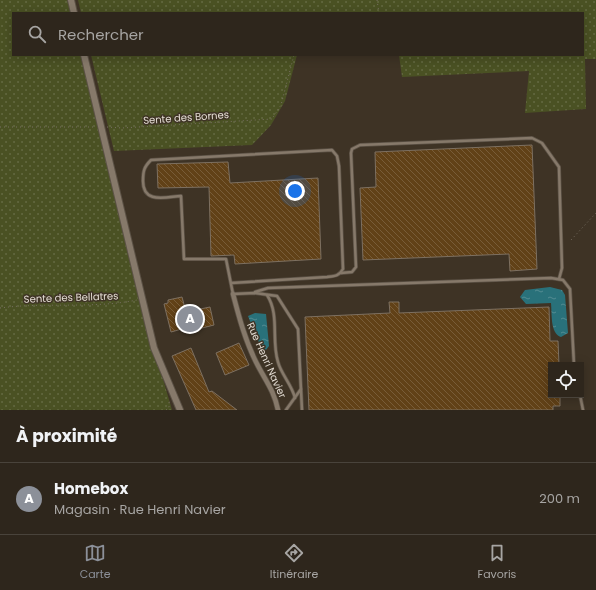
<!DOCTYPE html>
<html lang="fr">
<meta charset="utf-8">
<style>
body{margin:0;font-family:Poppins,sans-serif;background:#3a3229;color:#f1f3f6}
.controls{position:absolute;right:12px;bottom:12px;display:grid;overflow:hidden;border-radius:0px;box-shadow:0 2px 10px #0003}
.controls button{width:36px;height:36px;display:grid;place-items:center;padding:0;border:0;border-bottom:1px solid #49433b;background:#2e261c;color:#f1f3f6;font:20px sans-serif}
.you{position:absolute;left:295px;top:191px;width:14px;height:14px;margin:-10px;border:3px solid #fff;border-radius:50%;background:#1a73e8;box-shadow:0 0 0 6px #1a73e833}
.badge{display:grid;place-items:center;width:26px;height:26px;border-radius:50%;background:#8c9099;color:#fff;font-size:13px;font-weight:700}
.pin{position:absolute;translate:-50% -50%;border:2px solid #fff;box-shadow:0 1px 4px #0006}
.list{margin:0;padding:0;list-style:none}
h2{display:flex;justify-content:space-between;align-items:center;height:52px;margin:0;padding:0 16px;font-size:17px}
h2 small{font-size:13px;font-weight:400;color:#a7a5a3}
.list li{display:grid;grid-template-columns:26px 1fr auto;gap:12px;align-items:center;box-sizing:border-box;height:72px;padding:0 16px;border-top:1px solid #49433b}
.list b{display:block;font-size:15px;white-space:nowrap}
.list p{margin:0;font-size:13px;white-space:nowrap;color:#a7a5a3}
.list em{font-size:13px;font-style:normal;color:#a7a5a3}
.icon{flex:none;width:22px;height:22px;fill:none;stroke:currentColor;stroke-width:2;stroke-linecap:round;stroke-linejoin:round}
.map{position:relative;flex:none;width:596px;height:410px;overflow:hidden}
.search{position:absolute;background:#2e261c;box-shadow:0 2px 10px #0003;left:12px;right:12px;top:12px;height:44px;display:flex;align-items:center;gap:10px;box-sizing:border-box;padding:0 14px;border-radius:0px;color:#a7a5a3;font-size:15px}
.sheet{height:124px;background:#2e261c}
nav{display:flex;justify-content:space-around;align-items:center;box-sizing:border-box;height:56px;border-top:1px solid #49433b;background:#2e261c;font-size:11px;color:#a7a5a3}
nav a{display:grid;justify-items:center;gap:2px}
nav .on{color:#8c9099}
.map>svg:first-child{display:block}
</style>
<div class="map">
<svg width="596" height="410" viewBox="0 0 596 410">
<defs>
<pattern id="grass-dots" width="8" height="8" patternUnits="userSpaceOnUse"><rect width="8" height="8" fill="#4a5123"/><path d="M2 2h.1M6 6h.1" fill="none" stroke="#646a42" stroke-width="1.8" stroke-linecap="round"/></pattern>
<pattern id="water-ripples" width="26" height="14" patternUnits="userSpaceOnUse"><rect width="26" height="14" fill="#29717a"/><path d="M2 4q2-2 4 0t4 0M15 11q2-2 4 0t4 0" fill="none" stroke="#528b92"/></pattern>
<pattern id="building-back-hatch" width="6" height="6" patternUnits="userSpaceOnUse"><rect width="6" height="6" fill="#614117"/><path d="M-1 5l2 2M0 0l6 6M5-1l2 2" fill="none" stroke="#785c38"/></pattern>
</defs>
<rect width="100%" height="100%" fill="#3e3325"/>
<g fill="url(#grass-dots)">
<path d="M0 0H71L74 13H13V55H84L154 348 172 410H0Z"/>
<path d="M78 0H596V59H585L586 109 525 113 529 71 402 77 399 55H583V13H81Z"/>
<path d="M91 55H297L285 101 271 125 252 145 114 151Z"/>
</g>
<g fill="url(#water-ripples)">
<path d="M550 287 562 290 565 295 568 333 561 337C550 334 552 313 551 303L526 304 520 297 525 290Z"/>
<path d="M255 313 266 314 269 346 266 350 261 348 248 316Z"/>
</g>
<g fill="url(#building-back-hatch)" stroke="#7d7061">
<path d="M532 145 537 269 510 271 509 254 363 260 360 188 376 187 375 152Z"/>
<path d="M228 162 230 183 318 178 321 259 235 264 234 255 211 256 209 187 158 188 157 164Z"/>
<path d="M182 297 186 312 210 307 214 325 190 331 189 327 171 332 164 304 168 303V300Z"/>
<path d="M389 302H399V313L549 307 550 341H558L559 365H551V395H560V406H553V410H309L305 317 390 313Z"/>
<path d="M239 343 249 365 225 375 216 353Z"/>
<path d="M191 348 209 392 212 391 237 410H196L172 356Z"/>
</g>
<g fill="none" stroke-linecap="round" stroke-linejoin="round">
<defs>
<g id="service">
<path d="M341 273 352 272 356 267 351 153 352 149 360 145 532 138 542 143 559 167 562 268 559 279"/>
<path d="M231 283 327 277C335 276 339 276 343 269L339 166 337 156 332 150 151 160C144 167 143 171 143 181 143 204 165 197 181 196L184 259H226L233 294 255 293 277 296 298 329 302 410"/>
<path d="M255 292 268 288 551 278 563 280 570 289 574 365"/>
<path d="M267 295C280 315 271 340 278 362 281 374 292 385 295 398"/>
<path d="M580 395 583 410"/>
<path d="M286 410 301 389"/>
</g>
<path id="minor" d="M233 294C239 317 245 340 256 362 265 380 274 390 278 410"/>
<g id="tertiary">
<path d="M71 0 74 13"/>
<path d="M84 55 154 348 180 410"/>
</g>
</defs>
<use href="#service" stroke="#5b5145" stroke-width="4"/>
<use href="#minor" stroke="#5b5145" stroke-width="6"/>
<use href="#tertiary" stroke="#5b5145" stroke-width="8"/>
<g stroke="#797064" stroke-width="1" stroke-dasharray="1 3" stroke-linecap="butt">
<path d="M377 0 379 13"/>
<path d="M0 127H96"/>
<path d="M107 127 122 128 272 119 281 105 294 55"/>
<path d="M571 240 596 213"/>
<path d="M0 308C45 302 92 309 137 300"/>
<path d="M166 410 169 407V400"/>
</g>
<use href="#service" stroke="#86796a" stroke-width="2.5"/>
<use href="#minor" stroke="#86796a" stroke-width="4.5"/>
<use href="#tertiary" stroke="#86796a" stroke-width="6"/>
</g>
<g text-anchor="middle" stroke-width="3" stroke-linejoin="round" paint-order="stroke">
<g font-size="10" fill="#e5ded5" stroke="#3e3325">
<text transform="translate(186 117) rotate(-4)" y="4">Sente des Bornes</text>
<text transform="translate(71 297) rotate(-2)" y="4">Sente des Bellatres</text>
<text transform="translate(267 360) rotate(66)" y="4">Rue Henri Navier</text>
</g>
</g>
</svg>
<div class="controls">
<button><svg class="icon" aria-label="locate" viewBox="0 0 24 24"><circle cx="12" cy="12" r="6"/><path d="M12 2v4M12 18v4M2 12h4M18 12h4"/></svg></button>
</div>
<div class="you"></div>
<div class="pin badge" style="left:190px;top:319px">A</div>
<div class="search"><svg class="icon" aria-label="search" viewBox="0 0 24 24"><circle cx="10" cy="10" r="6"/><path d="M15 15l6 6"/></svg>Rechercher</div>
</div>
<section class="sheet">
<h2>À proximité<small></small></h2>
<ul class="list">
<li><span class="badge">A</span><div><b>Homebox</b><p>Magasin · Rue Henri Navier</p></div><em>200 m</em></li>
</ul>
</section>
<nav>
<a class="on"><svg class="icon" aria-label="map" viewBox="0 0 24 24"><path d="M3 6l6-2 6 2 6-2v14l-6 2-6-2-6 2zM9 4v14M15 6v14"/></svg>Carte</a>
<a><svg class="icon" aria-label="directions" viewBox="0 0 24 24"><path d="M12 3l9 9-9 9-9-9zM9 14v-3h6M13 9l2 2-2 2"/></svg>Itinéraire</a>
<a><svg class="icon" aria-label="saved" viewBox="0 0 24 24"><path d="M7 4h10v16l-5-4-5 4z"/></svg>Favoris</a>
</nav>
